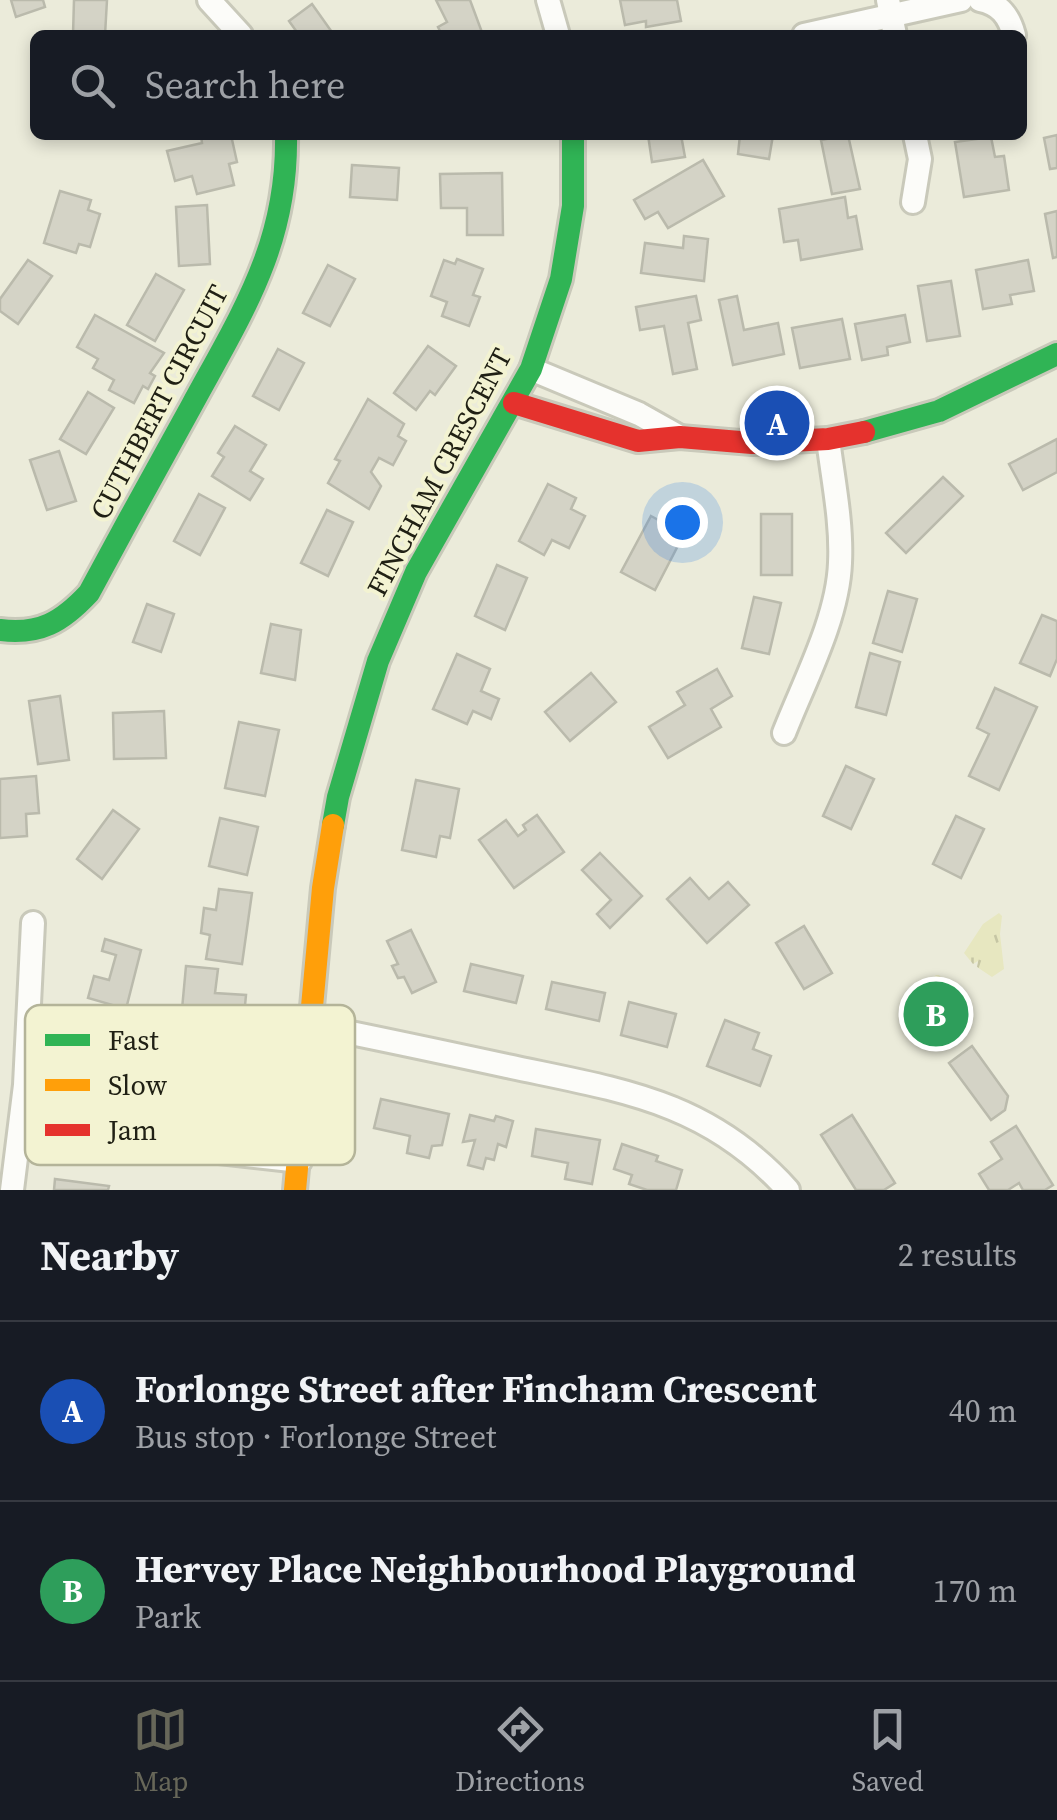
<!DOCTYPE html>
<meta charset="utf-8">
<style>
body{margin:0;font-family:"Source Serif 4",serif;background:#242831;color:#f1f3f6}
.you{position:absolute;left:682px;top:522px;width:35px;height:35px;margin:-25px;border:8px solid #fff;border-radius:50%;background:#1a73e8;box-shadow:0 0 0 15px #1a73e833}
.badge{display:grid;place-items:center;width:65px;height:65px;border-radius:50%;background:#676759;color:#fff;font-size:32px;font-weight:700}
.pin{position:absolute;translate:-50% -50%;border:5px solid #fff;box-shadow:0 2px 10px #0006}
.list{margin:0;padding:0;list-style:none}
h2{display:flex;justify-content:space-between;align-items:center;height:130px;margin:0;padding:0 40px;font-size:42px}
h2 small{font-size:32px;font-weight:400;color:#9ea1a6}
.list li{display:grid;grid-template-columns:65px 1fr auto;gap:30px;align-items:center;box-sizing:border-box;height:180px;padding:0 40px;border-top:2px solid #363941}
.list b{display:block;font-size:38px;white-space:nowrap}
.list p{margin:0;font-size:32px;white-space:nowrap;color:#9ea1a6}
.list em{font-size:32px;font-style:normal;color:#9ea1a6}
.icon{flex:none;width:55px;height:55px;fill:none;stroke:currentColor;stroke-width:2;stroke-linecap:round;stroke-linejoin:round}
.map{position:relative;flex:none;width:1057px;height:1190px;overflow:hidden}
.search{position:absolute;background:#171b24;box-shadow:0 5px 15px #0003;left:30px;right:30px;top:30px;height:110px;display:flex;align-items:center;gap:25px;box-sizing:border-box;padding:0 35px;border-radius:15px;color:#9ea1a6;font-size:38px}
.sheet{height:490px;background:#171b24}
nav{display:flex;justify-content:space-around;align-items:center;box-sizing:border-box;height:140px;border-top:2px solid #363941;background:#171b24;font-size:28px;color:#9ea1a6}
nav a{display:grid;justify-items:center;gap:5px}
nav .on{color:#676759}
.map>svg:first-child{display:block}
</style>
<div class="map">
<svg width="1057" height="1190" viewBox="0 0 1057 1190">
<defs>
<pattern id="park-tufts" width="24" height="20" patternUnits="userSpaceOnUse" patternTransform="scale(2.5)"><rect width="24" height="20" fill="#e7e7c0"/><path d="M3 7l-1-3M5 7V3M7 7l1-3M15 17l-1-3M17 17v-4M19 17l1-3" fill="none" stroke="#c6c6a4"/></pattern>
</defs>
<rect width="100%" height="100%" fill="#ebebda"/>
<g fill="url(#park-tufts)">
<path d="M999 913 1002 916 1000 934 1004 969 992 977 977 967 978 961 973 964 964 953 983 924Z"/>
<path d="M936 975H939L957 996 953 1027 939 1036 908 1001Z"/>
</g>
<g fill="#d4d3c6" stroke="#babaac" stroke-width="2.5">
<path d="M11 0H43L45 7 16 17Z"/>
<path d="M74 0H107L105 35H73Z"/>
<path d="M436 0H470L483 35H442L438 27 447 22Z"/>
<path d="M620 0H677L681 21 646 27V21L625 25Z"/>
<path d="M312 4 334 35H299L289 21Z"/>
<path d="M201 135H231L237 162 229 164 234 185 197 194 192 176 175 181 167 151 202 143Z"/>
<path d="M648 135H681L685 157 652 162Z"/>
<path d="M740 135H773L769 159 738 154Z"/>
<path d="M848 135 860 189 832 194 821 140Z"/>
<path d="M1057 135V168L1050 169 1044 138Z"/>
<path d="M991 137 995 157 1004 156 1009 190 964 197 955 142Z"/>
<path d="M703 160 724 196 668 228 658 212 645 219 634 200Z"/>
<path d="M352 165 399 168 397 200 350 197Z"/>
<path d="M502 173 503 235H467V208H441L440 174Z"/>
<path d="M60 191 91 200 88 210 100 214 90 247 79 244 76 253 44 243Z"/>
<path d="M845 197 848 218 856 216 862 249 801 260 798 240 784 242 779 209Z"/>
<path d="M207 205 210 264 179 266 176 207Z"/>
<path d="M1057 211V257L1053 258 1045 214Z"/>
<path d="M684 236 708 239 704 281 641 273 645 243 683 248Z"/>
<path d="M457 259 483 269 473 295 480 297 469 326 442 316 447 302 431 296 444 260 455 264Z"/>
<path d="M28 260 52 276 18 324 0 311V299Z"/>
<path d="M1028 260 1034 291 1010 295 1012 304 983 309 976 270Z"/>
<path d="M328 265 355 279 330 326 303 313Z"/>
<path d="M156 274 184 290 155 341 127 325Z"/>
<path d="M951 281 960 336 927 341 918 286Z"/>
<path d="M696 296 701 320 688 323 697 369 673 374 664 326 640 330 636 307Z"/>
<path d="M737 296 744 330 778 323 784 354 733 365 719 300Z"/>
<path d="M95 315 164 353 150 373 155 376 148 389 143 386 134 403 109 390 114 380 93 368 98 359 77 347Z"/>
<path d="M905 315 910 342 887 347 888 355 862 360 855 324Z"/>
<path d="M842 319 850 359 800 368 792 328Z"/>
<path d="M428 346 456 366 435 395 430 391 416 410 394 393Z"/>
<path d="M278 349 304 363 279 410 253 396Z"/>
<path d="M88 392 114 408 86 454 60 439Z"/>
<path d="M368 399 404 424 398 436 406 441 393 465 379 458 371 472 381 486 369 509 328 483 340 461 335 459Z"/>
<path d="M235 426 266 445 250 471 263 479 250 500 212 476 224 457 218 453Z"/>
<path d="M1057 439V472L1023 490 1009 464Z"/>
<path d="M59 451 76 501 47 510 30 460Z"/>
<path d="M943 477 963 496 906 553 886 533Z"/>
<path d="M548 484 576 498 571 509 585 516 569 548 552 540 544 555 519 541Z"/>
<path d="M199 494 225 508 200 555 174 541Z"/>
<path d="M327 510 353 522 328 576 301 563Z"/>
<rect x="761" y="514" width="31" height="61"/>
<path d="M651 516 684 534 655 590 621 572Z"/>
<path d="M497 565 527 578 505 630 475 616Z"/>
<path d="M888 591 917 599 902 652 873 643Z"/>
<path d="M754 597 781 603 769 654 742 648Z"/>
<path d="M147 604 174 614 161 652 133 642Z"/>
<path d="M1042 615 1057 621V659L1050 676 1020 663Z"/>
<path d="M271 624 301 630 295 680 261 673Z"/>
<path d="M870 653 900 662 886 715 856 707Z"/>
<path d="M457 654 490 669 481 691 499 699 491 719 473 711 467 724 433 709Z"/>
<path d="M717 669 732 696 711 709 721 727 668 758 649 727 685 705 677 692Z"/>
<path d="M591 673 616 702 570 741 545 712Z"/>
<path d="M995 688 1037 707 999 790 969 776 989 734 977 728Z"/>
<path d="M60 696 69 760 38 764 29 701Z"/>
<path d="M164 711 166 758 114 759 113 713Z"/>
<path d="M239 722 279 730 265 796 225 788Z"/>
<path d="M846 766 874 779 851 829 823 816Z"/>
<path d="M36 776 39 813 26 814 27 836 0 838V779Z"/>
<path d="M416 780 459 789 450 838 440 836 436 857 402 850Z"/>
<path d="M113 810 139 829 102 879 77 859Z"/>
<path d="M537 815 564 852 514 888 479 840 506 820 518 836 526 830 523 825Z"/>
<path d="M956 816 984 829 961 878 933 864Z"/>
<path d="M220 818 258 827 247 875 209 866Z"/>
<path d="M600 853 642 896 610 928 597 914 611 900 582 870Z"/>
<path d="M690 878 709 899 728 882 749 905 707 943 667 899Z"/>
<path d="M219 889 252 893 242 964 206 959 210 935 201 933 204 908 216 910Z"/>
<path d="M804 926 832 973 804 989 776 943Z"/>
<path d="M411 930 436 982 412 993 404 977 398 978 392 966 398 964 387 941Z"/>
<path d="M105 939 141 950 126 1009 88 998 94 976 109 980 116 955 102 951Z"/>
<path d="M471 964 523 976 516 1003 464 991Z"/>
<path d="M186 966 218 969 215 993 246 995 243 1026 181 1020Z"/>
<path d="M552 982 605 993 599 1021 546 1009Z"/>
<path d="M629 1002 676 1014 667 1047 621 1035Z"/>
<path d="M725 1020 759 1033 753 1049 771 1056 760 1086 707 1066Z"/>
<path d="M972 1046 1008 1096 1005 1110 991 1120 949 1063Z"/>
<path d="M381 1099 449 1114 442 1145 432 1146 429 1158 407 1153 410 1136 374 1128Z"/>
<path d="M470 1115 494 1121 496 1116 513 1121 506 1147 498 1144 494 1160 486 1158 483 1169 468 1165 475 1140 463 1142Z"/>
<path d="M852 1115 895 1183 884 1190H856L821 1135Z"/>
<path d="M1016 1126 1053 1185 1045 1190H1023L1019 1183 1008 1190H989L979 1174 1002 1159 991 1142Z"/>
<path d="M536 1129 600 1140 592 1184 565 1179 568 1163 532 1156Z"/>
<path d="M622 1144 658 1156 656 1161 682 1170 676 1190H647L629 1184 632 1175 614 1169Z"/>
<path d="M55 1179 109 1186 108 1190H54Z"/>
</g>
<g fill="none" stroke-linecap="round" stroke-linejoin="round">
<defs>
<g id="street">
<path d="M209 0 241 35"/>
<path d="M548 0 558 35"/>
<path d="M888 0 895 35"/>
<path d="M980 0C1000 4 1009 16 1014 35"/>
<path d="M804 35 961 0"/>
<path d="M913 202 920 159 915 135"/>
<path d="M531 369 639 414 680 437"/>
<path d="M784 733C804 682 838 618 840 563 842 522 833 480 828 439"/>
<path d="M311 1025C377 1038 442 1052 507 1066 619 1090 707 1100 788 1190"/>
<path d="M21 1130 300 1161"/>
<path d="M12 1190 25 1085 33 923"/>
</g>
<g id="fast">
<path d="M864 432 939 411 1057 354"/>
<path d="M0 630C40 635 62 622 89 593 123 530 157 468 192 405 242 313 288 244 286 135"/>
<path d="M333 825 338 797 378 661 416 572 531 369 561 279 573 206V135"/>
</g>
<path id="slow" d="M295 1190 323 888 333 825"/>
<path id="jam" d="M514 403 638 441 680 437 752 443 828 439 864 432"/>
</defs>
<use href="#street" stroke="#c9c9ba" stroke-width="28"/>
<use href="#fast" stroke="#c9c9ba" stroke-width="28"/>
<use href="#slow" stroke="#c9c9ba" stroke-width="28"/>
<use href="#jam" stroke="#c9c9ba" stroke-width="28"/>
<use href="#street" stroke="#fcfcf9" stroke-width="22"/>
<use href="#fast" stroke="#30b455" stroke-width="22"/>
<use href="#slow" stroke="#ff9f0a" stroke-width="22"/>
<use href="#jam" stroke="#e5322d" stroke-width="22"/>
</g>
<g text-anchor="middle" stroke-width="8" stroke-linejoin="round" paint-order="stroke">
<g font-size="28" fill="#202014" stroke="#f3f3d2">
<text transform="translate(159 402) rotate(-62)" y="10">CUTHBERT CIRCUIT</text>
<text transform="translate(439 472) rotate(-62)" y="10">FINCHAM CRESCENT</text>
</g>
</g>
<rect x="25" y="1005" width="330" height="160" rx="15" fill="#f3f3d2" stroke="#b4b499" stroke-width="2.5"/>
<rect x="45" y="1034" width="45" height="12" fill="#30b455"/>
<rect x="45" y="1079" width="45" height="12" fill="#ff9f0a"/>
<rect x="45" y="1124" width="45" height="12" fill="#e5322d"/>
<g font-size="28" fill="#202014">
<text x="108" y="1050">Fast</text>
<text x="108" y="1095">Slow</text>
<text x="108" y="1140">Jam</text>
</g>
</svg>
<div class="you"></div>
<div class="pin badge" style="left:777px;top:423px;background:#1a4fb4">A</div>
<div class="pin badge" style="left:936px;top:1014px;background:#2e9e5b">B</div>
<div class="search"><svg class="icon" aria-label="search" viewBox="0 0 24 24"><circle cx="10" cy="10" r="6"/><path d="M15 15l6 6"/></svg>Search here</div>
</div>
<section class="sheet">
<h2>Nearby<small>2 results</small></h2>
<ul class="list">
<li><span class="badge" style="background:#1a4fb4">A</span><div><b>Forlonge Street after Fincham Crescent</b><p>Bus stop · Forlonge Street</p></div><em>40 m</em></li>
<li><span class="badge" style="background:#2e9e5b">B</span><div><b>Hervey Place Neighbourhood Playground</b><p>Park</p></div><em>170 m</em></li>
</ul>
</section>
<nav>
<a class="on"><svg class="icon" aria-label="map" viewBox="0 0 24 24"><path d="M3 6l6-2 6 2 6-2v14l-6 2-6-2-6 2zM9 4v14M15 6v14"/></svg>Map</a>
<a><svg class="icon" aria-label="directions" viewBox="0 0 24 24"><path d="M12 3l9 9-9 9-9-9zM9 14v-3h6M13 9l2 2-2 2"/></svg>Directions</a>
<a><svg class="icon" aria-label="saved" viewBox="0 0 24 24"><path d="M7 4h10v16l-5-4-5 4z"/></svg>Saved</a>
</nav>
